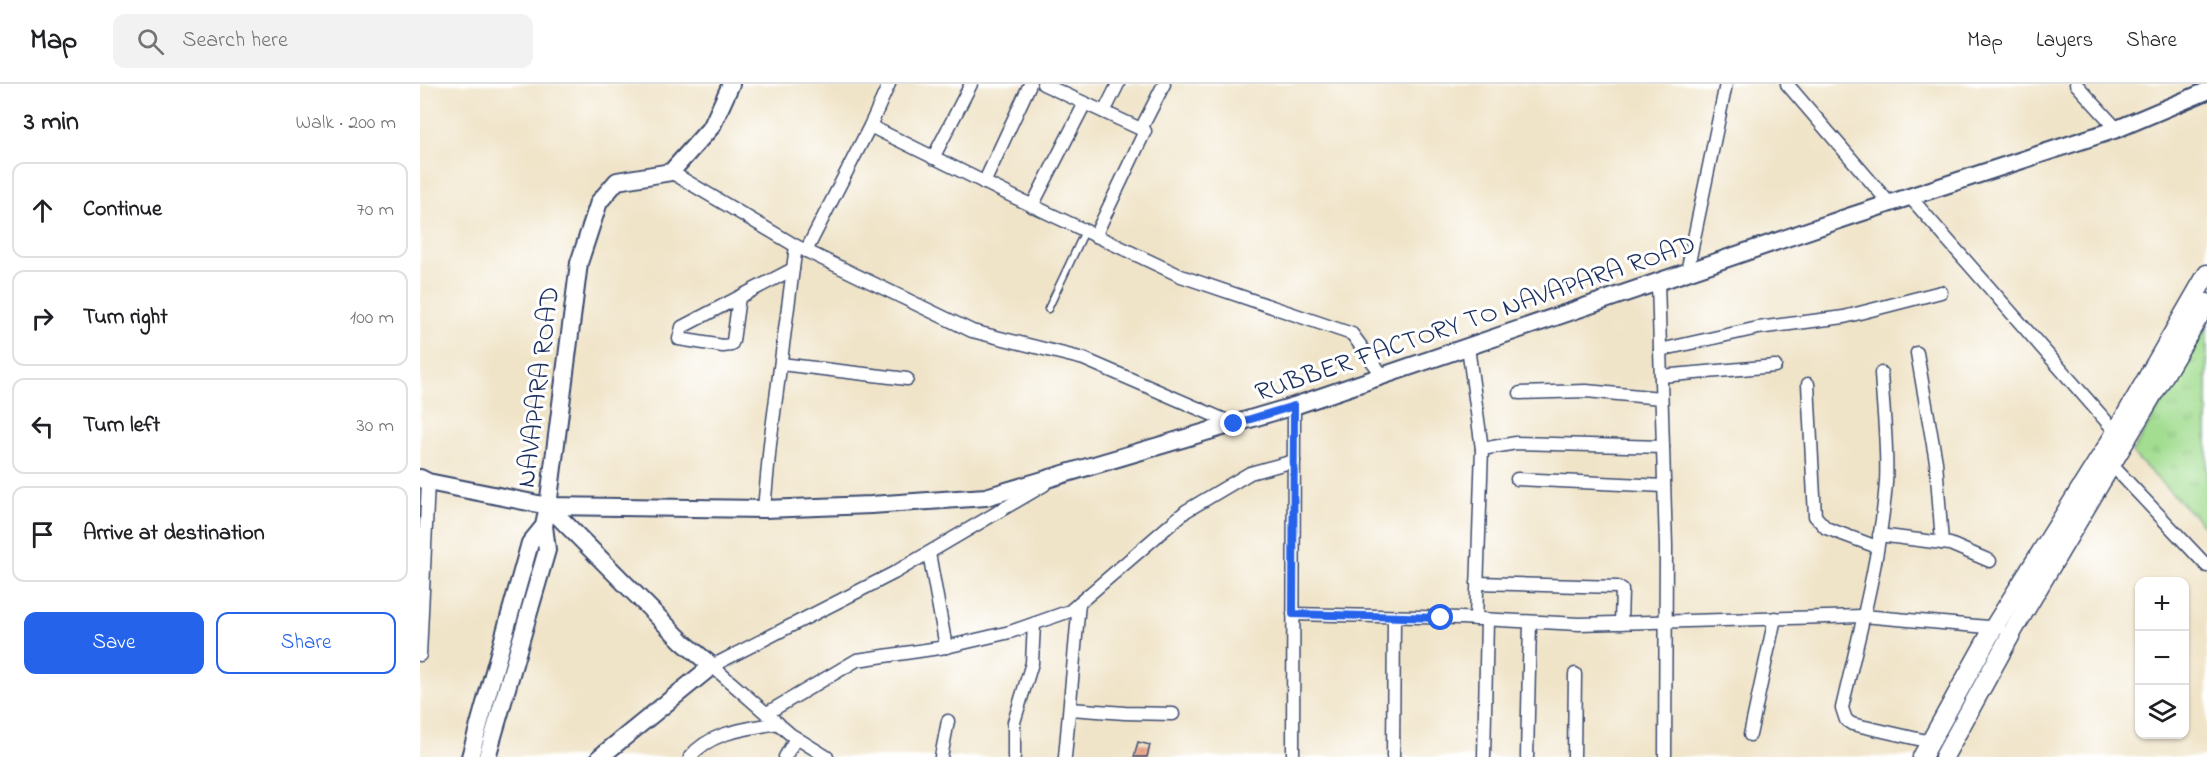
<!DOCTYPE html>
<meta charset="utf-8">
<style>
body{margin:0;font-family:"Indie Flower",sans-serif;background:#f2f2f2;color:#202124}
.controls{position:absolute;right:18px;bottom:18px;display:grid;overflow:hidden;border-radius:12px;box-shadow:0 2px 4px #0004}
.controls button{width:54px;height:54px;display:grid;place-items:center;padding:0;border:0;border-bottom:2px solid #e0e0e0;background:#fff;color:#202124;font:30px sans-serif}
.stop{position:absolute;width:18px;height:18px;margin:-14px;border:4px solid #2563eb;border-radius:50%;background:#fff}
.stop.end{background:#2563eb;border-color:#fff;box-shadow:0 2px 6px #0008}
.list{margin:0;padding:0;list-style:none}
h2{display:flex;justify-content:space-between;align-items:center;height:78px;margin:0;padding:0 24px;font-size:26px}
h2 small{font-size:20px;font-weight:400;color:#757577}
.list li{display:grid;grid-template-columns:39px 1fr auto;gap:18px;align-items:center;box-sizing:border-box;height:96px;margin:0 12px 12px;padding:0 12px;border:2px solid #e0e0e0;border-radius:12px}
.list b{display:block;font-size:22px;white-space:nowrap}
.list em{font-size:20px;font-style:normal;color:#757577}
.actions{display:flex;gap:12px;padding:18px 24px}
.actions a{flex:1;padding:14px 0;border:2px solid #2563eb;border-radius:12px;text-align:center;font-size:21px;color:#2563eb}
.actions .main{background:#2563eb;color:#fff}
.icon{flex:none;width:33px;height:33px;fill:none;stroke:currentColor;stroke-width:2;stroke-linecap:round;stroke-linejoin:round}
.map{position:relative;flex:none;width:1787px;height:673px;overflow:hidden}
header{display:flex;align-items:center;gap:36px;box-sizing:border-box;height:84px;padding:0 30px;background:#fff;border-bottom:2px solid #e0e0e0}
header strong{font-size:28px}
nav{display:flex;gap:33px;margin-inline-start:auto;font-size:21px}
.search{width:420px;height:54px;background:#f2f2f2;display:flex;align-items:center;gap:15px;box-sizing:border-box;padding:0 21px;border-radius:12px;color:#757577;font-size:22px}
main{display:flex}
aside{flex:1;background:#fff}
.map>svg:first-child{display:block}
</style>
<header>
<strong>Map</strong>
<div class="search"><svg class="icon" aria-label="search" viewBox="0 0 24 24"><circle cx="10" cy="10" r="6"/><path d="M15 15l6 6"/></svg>Search here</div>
<nav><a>Map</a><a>Layers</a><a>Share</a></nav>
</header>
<main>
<aside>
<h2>3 min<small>Walk · 200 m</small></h2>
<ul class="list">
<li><svg class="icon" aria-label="ahead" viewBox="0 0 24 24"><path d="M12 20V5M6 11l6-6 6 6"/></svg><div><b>Continue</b></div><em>70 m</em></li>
<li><svg class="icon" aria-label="right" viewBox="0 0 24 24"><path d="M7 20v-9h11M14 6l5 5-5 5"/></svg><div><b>Turn right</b></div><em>100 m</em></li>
<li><svg class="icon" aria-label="left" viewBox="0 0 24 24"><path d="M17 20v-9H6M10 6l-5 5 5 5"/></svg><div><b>Turn left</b></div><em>30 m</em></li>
<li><svg class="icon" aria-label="arrive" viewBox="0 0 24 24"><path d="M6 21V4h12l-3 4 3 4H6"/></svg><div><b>Arrive at destination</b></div></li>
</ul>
<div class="actions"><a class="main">Save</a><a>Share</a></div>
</aside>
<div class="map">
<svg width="1787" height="673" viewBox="0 0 1787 673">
<defs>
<pattern id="park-tufts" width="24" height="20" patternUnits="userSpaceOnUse" patternTransform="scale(1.5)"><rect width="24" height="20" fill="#a2dd90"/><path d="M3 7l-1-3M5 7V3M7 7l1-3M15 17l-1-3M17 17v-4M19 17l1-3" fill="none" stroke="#8bbe7f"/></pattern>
<pattern id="building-hatch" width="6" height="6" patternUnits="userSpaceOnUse" patternTransform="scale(1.5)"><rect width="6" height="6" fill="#eb9a77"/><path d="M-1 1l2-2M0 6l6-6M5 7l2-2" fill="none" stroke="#be7e65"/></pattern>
</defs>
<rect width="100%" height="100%" fill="#fff"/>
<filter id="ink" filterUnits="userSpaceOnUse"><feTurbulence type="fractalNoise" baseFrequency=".0167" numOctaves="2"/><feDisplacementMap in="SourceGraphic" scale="12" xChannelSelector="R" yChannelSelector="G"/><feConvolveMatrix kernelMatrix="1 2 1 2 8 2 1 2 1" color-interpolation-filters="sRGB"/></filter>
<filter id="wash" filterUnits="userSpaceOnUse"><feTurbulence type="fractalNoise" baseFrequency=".008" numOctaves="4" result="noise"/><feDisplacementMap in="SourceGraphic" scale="24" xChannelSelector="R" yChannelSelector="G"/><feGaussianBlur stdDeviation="1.35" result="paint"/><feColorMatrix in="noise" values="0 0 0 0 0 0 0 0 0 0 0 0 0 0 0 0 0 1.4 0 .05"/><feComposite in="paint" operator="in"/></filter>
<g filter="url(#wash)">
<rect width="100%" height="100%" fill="#f0e4c8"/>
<path fill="url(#park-tufts)" stroke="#5e8677" stroke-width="1.5" d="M1787 242V445L1712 369Z"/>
<g id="blocks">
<path fill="url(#building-hatch)" d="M718 658 730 661 727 673H714Z"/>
</g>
</g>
<g filter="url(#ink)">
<use href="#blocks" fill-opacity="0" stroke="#3b4a6e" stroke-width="1.5"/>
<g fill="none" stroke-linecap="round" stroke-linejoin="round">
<defs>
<path id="lane" d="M628 225 665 147"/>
<g id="street">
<path d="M623 0 725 47 675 152"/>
<path d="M1367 0 1470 120"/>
<path d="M1656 0 1697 45"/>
<path d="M684 28 698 0"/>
<path d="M450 42 594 113 761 192 932 250 963 292"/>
<path d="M721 45 744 0"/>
<path d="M513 74 551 0"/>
<path d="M251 88 376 162 350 360 344 425"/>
<path d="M564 99 610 0"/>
<path d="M1490 113 1701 354"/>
<path d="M612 122 665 19"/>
<path d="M376 162 552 247 664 275 814 340"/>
<path d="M386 167 450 42 469 0"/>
<path d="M1267 188 1306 0"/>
<path d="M1238 198 1246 462 1245 673"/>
<path d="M319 213 313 257 311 261 303 262 259 255 262 243 373 185"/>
<path d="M1048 263 1062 365"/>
<path d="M1240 266 1338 244 1424 233 1521 208"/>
<path d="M1497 269 1516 378 1522 459"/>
<path d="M361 280 487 295"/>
<path d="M1461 289C1463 325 1468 363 1466 399 1460 475 1439 550 1422 624L1426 636 1432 640 1511 658"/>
<path d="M1241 292 1355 282"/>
<path d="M1388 300 1395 432 1406 444 1457 463"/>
<path d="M1100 309 1166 307 1241 314"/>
<path d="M1690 379 1787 482"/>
<path d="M1097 395 1244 402"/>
<path d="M1459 451 1530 460 1570 477"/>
<path d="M509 469 526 563"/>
<path d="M1057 499 1197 503 1202 506 1201 539"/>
<path d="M873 530 1041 534 1159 540 1443 532 1579 544"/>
<path d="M1056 535 1062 365 1096 359 1243 363"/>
<path d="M0 571 8 398"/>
<path d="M650 625 705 629 753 630"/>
<path d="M347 629 437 576 526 563 590 548 650 527 766 427 830 389 874 377"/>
<path d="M1330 651 1355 534"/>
<path d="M270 673C291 647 327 645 358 639"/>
<path d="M365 673 376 654"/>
<path d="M407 673 370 650 292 582 474 489 624 401"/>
<path d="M521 673 528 637"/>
<path d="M594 673V638L612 579 614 540"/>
<path d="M645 673 659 519"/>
<path d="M873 673 874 322"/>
<path d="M973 673 974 533"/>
<path d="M1064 673 1067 536"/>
<path d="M1107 673 1110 538"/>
<path d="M1154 673 1155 590"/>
</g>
<g id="secondary">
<path d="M0 394 8 398 128 422 344 425 451 421 566 413 874 322 1431 132 1697 45 1787 7"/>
<path d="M50 673 110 459 124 442"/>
<path d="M67 673 127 466 124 442 128 422"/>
<path d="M180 673 292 582 263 558 128 422 159 179 179 118 197 97 251 88 292 42 311 0"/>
</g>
<g id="primary">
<path d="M1502 673 1574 543 1696 348 1787 190"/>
<path d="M1524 673 1594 545 1787 219"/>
</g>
</defs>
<use href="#lane" stroke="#3b4a6e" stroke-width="9"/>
<use href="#street" stroke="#3b4a6e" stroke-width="15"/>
<use href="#secondary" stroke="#3b4a6e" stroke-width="20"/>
<use href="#primary" stroke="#3b4a6e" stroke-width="21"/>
<use href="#lane" stroke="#fff" stroke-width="6"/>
<use href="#street" stroke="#fff" stroke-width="12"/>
<use href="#secondary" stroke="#fff" stroke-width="16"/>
<use href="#primary" stroke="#fff" stroke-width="18"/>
</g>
</g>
<g fill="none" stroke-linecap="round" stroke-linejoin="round" filter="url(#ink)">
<path stroke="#2563eb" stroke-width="8" d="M814 340 874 322 873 530 1021 534"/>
</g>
<g text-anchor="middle" stroke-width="6" stroke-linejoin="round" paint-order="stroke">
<g font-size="27" fill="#1b2f5e" stroke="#fff">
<text transform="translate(1055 233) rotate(-19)" y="9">RUBBER FACTORY TO NAVAPARA ROAD</text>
<text transform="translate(117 303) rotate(-83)" y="9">NAVAPARA ROAD</text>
</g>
</g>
</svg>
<div class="controls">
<button>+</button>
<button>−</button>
<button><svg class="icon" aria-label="layers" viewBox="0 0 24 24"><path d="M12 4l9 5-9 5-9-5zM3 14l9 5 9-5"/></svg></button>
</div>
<div class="stop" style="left:1021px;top:534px"></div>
<div class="stop end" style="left:814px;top:340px"></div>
</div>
</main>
